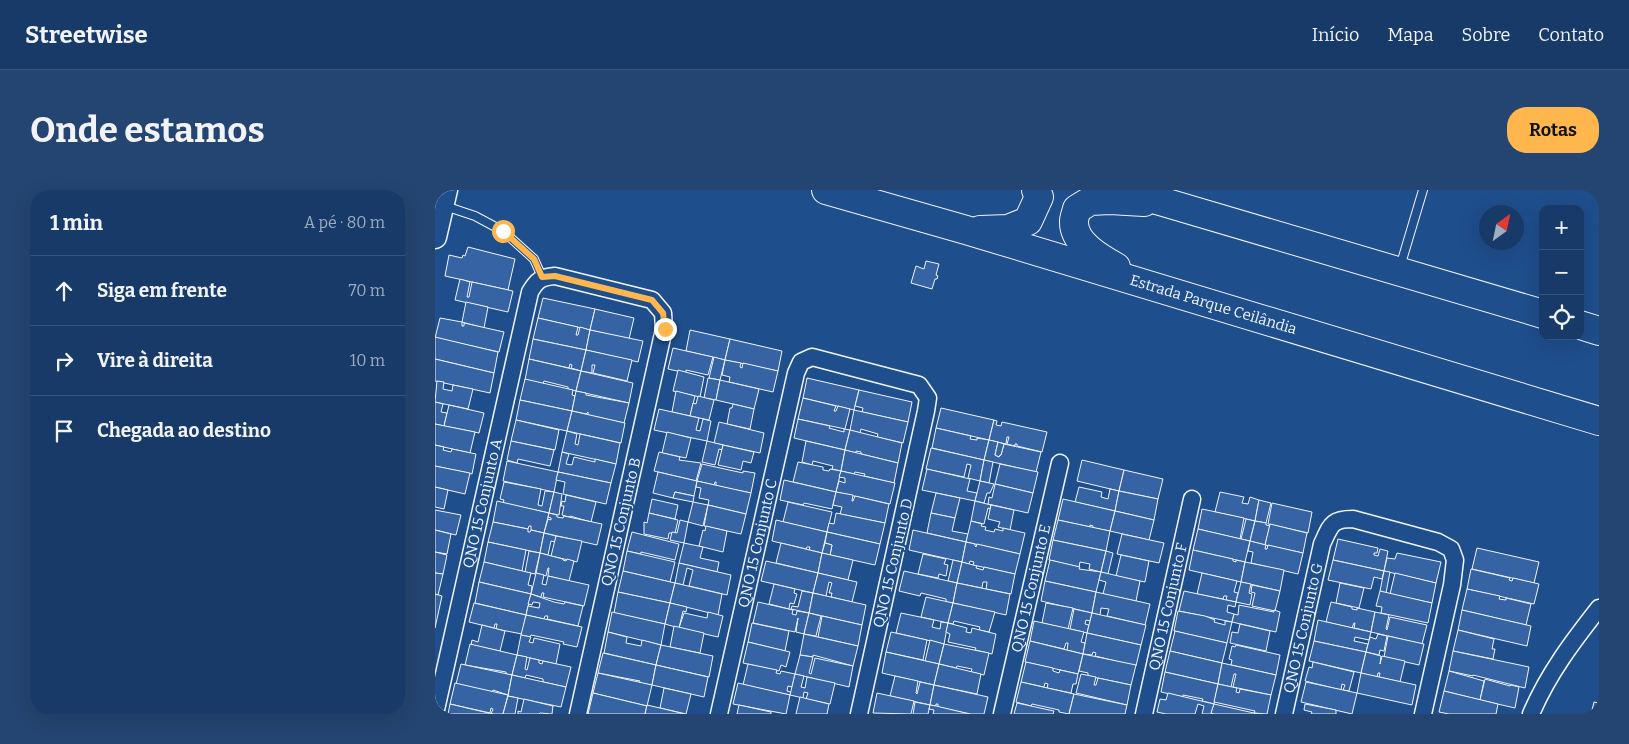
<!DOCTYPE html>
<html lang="pt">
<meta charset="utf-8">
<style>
body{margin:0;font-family:Bitter,serif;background:#244571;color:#f1f3f6}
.controls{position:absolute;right:15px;top:15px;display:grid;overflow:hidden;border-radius:10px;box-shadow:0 5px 20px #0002}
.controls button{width:45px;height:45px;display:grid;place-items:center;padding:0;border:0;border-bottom:1px solid #36547d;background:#173a69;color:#f1f3f6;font:25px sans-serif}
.compass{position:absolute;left:1044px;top:15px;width:45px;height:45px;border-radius:50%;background:#173a69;box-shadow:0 5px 20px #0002;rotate:33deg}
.stop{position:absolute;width:15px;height:15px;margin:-11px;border:4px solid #ffb74d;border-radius:50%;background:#fff}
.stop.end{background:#ffb74d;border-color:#fff;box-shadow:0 1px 5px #0008}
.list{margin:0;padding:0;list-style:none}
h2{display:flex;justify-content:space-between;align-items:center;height:65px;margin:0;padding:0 20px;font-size:21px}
h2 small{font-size:16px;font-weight:400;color:#9eadc0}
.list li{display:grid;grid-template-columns:32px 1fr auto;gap:15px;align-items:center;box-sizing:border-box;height:70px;padding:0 20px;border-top:1px solid #36547d}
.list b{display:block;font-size:19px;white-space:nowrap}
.list em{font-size:16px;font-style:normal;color:#9eadc0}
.icon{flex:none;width:28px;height:28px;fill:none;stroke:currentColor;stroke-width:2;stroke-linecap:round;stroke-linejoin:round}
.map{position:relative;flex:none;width:1164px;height:524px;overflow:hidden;border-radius:20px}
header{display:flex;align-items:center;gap:30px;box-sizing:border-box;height:70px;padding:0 25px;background:#173a69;border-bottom:1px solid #36547d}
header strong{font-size:24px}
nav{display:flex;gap:28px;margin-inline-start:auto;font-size:18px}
.intro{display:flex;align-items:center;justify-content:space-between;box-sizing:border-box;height:120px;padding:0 30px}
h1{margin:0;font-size:35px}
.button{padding:12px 22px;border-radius:20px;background:#ffb74d;color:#111;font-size:18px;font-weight:700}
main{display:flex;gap:30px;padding:0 30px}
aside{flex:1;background:#173a69;border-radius:20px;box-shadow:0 5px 20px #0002}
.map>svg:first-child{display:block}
</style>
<header>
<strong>Streetwise</strong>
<nav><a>Início</a><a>Mapa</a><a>Sobre</a><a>Contato</a></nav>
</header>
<div class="intro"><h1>Onde estamos</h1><a class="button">Rotas</a></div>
<main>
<aside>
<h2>1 min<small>A pé · 80 m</small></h2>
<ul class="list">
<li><svg class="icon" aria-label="ahead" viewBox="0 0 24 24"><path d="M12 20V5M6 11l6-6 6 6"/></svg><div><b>Siga em frente</b></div><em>70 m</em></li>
<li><svg class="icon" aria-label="right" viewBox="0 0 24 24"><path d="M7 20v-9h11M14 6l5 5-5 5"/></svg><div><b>Vire à direita</b></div><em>10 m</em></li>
<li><svg class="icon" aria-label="arrive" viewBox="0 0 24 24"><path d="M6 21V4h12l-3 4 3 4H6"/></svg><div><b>Chegada ao destino</b></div></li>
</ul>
</aside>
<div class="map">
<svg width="1164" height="524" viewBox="0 0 1164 524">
<rect width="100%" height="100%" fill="#1f4e8c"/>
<g fill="#3563a3" stroke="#f2f6ff">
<path d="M33 57 80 69 73 100 10 86 14 65 27 68 28 65 30 66Z"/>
<path d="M491 71 504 74 501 85 503 86 502 89H500L497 99 476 93 481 76 489 79Z"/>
<path d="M25 89 35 92 32 107H34L37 92 78 101 73 122 20 110Z"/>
<path d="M108 108 160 119 155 140 103 128Z"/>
<path d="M31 112 53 117 49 138 27 132Z"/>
<path d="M160 119 199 128 194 149 155 140Z"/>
<path d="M5 128 27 132V136H29V133L69 142 64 162 0 148Z"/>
<path d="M103 128 143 137 141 145H143L145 137 155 140 151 160 98 149Z"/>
<path d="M155 140 208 151 203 172 151 160Z"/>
<path d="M255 140 295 149 290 170 251 161Z"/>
<path d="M0 147 63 162 59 183 0 169Z"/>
<path d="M98 149 151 160 146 181 136 178 137 175 135 174 134 178 94 169Z"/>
<path d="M295 149 347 161 343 181 290 170Z"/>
<path d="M238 158 278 167 273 185 251 180V183L233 179Z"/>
<path d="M151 160 197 170 192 191 158 183 160 175H157V183L146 181Z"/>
<path d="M279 167 290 170 285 190 274 188Z"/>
<path d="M0 169 59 183 55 203 0 191Z"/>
<path d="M94 169 146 181 141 201 133 199V197L109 191 108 194 90 190Z"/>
<path d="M290 170 306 173 305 177 307 178 308 173 343 181 338 202 294 192 295 187 287 185Z"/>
<path d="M243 180 269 187 265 207 238 201Z"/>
<path d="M146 181 198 193 194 213 141 201Z"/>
<path d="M273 188 285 190 281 210 269 208Z"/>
<path d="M372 188 424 200 419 220 368 208Z"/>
<path d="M90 189 138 200 137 205 140 206 137 221 85 210Z"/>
<path d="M285 190 324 199 319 219 281 210Z"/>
<path d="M2 191 9 192 8 199 17 201 18 195 38 199 33 219 0 212Z"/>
<path d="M424 200 477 212 473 232 427 222 428 218 420 216Z"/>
<path d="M141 201 151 203V205L194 213 189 233 153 225V222L151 224 137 221Z"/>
<path d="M241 201 260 206 255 226 237 222Z"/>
<path d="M263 206 279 210 274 230 255 226 258 213 261 214Z"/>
<path d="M368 208 401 216 399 221H401L403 216 415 219 410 239 363 229Z"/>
<path d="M85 210 137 221 132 241 81 230Z"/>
<path d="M0 212 8 214 6 222 12 223 9 236 0 234Z"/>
<path d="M298 214 319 219 315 239 292 234 295 218H297Z"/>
<path d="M14 215 49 223 44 243 9 236Z"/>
<path d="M506 218 559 230 554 250 501 238Z"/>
<path d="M224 219 264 228 261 240 265 241 268 229 276 231 272 251 219 240Z"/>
<path d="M419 220 473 232 468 253 442 247 443 244 426 239 425 243 415 240Z"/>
<path d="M137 221 190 233 186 253 132 241Z"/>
<path d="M363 229 395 236 394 238 409 242V239L415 240 410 260 359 248Z"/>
<path d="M81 230 124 240 120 260 76 251Z"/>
<path d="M559 230 562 231 561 235 566 236 567 232 612 242 607 262 582 256V254H580V256L572 254 574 247H572L571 254 554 250Z"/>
<path d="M284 232 329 243 325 263 279 253Z"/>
<path d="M0 234 40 242 35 263 0 255Z"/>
<path d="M501 238 536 246 535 249 542 250V248L554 250 549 270 497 258Z"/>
<path d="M415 240 467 253 463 273 426 264V262L421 261V263L410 260Z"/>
<path d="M132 241 142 244 140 254 143 255 145 244 185 253 181 274 127 262Z"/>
<path d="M232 242 256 248 251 268 227 263Z"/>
<path d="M554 250 563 252 560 265 564 267 565 265H566L569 254 606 262 601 282 549 270Z"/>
<path d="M76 251 119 260 115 276 83 269 82 273 72 270Z"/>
<path d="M272 251 288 255 287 260 284 259 280 275 267 272Z"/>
<path d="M371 251 410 260 406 281 397 279 398 276 378 271 377 275 367 272Z"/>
<path d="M563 252 569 254 566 265H565L564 267 560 265Z"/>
<path d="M0 255 9 257 8 260 16 262 17 259 41 264 37 284 0 276Z"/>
<path d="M288 255 319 262 316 273 308 271 306 280 283 275Z"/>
<path d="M496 258 549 270 545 291 533 288 536 275 532 274 529 287 491 279Z"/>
<path d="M410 260 463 273 459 293 429 286 430 284 420 282 419 284 406 281Z"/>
<path d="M127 262 134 264 131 274 137 275 139 267 160 272V269L181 274 176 293 123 282Z"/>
<path d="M224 262 245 267 244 270 266 273 261 291 219 281Z"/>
<path d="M549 270 558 272 554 293 545 291Z"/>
<path d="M647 270 689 280 684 301 642 291Z"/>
<path d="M72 271 123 282 119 302 68 291Z"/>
<path d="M363 272 388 277V280L394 281 395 279 406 281 401 302 358 292Z"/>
<path d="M267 274 308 283V281L320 283 316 303 281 296V292H280L279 295 262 291Z"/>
<path d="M565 274 603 282 598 303 560 294Z"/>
<path d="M0 276 35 283 30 304 0 297Z"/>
<path d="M492 279 535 289 532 301 542 303 540 311 487 300Z"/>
<path d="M689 280 728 289 723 309 684 301Z"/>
<path d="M406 281 460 293 455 314 401 302 404 291 410 293V288L404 287Z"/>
<path d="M123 282 176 293 171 314 128 304 130 292 121 290Z"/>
<path d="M223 282 262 291 259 306 240 302 238 308 218 303Z"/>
<path d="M349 290 401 302 397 319 369 313 368 315 345 310Z"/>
<path d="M262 291 316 303 311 324 273 315 274 310 264 308 266 298 261 297Z"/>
<path d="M545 291 559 294 555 303H552L549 313 540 311Z"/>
<path d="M69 292 106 299 103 315 107 316 110 301 119 302 114 323 68 313 69 310 65 309Z"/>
<path d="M560 294 598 303 593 323 553 314 554 307 557 308Z"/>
<path d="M0 297 13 300 9 319 0 317Z"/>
<path d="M644 297 667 302 666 307 673 309 675 299 684 301 680 321 640 312Z"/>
<path d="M684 301 723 309 719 330 680 321Z"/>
<path d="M119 302 127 304 124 325 114 323Z"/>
<path d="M240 302 259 306 258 312 238 308Z"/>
<path d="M401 302 418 305 417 311H418L420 306 454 314 450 333 405 324 407 317 398 315Z"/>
<path d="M785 302 809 307 807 313 813 314 815 307 824 310 820 331 780 322Z"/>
<path d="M501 303 525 308 520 328 496 323Z"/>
<path d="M131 305 161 312 156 332 135 326 134 327 127 325 129 316H126L127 311 130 312Z"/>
<path d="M217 309 243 315 240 329 214 323Z"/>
<path d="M628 309 680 321 675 341 658 338V336L655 335V337L623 330Z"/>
<path d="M824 310 836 313 831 333 820 331Z"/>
<path d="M62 311 114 323 109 343 96 340V336H94L93 339 58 332Z"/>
<path d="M540 311 556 315 555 319 553 318 549 334 536 331Z"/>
<path d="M258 312 273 315 268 336 253 332Z"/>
<path d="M353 312 397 322 392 342 348 332Z"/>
<path d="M837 313 877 322 873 343 833 334Z"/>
<path d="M273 315 311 324 306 344 269 336Z"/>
<path d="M556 315 579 320 575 340 563 337 565 332 553 329Z"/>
<path d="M767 319 809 328 805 349 763 339Z"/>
<path d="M0 320 26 325 21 345 0 340Z"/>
<path d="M680 321 719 330 714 350 675 341Z"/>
<path d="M114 323 122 325V327L128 328 129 326 167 334 162 355 109 343 113 329 116 330V328L113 327Z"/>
<path d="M214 323 243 330 240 343H234L233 349 209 344V332L212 333Z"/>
<path d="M401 323 450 333 445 354 392 342 394 333 399 334Z"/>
<path d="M496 323 520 328 517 341 533 344 531 352 492 343Z"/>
<path d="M811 329 820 331 815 351 806 349Z"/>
<path d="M245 330 253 332 249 353 235 350 237 342 242 343Z"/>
<path d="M341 330 392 342 387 363 374 360 375 357H372L371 359 337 351Z"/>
<path d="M623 330 675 341 671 361 618 350Z"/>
<path d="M536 331 547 334 546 336 551 337 550 340 559 342 560 339 568 341V338L590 343 585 364 531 352Z"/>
<path d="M820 331 831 333V335L835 336 830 355 815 351Z"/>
<path d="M58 332 93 339V342H95L96 340 109 343 105 363 53 352Z"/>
<path d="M835 334 872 343 868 363 830 355Z"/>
<path d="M271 336 292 341 288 362 264 356 268 340 270 341Z"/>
<path d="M763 339 815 351 810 372 758 360Z"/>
<path d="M0 340 16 344 12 364 0 362Z"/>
<path d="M478 340 531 352 527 372 474 360Z"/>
<path d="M197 342 244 354 240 370 206 362V364L192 361Z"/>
<path d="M392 342 445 354 440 375 395 365 397 355 390 353Z"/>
<path d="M109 343 121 346 120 352 116 351 113 365 105 363Z"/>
<path d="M687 344 729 353 724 373 682 364Z"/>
<path d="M121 346 147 351 142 372 116 366Z"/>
<path d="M903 349 943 358 942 363H939V365L943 366 945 359 953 361 949 381 898 370Z"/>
<path d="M618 350 671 361 666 382 654 379 655 374 645 372 644 377 614 370Z"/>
<path d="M815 351 831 355 830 359H832L833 355 868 363 863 384 816 373 818 362 813 361Z"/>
<path d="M53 352 91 360 87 381 49 372Z"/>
<path d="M531 352 540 354V356L541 357 542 354 585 364 580 384 538 375 539 372 535 371 534 374 527 372Z"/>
<path d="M249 353 268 357 265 368 284 372 282 382 244 373Z"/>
<path d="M346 353 387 363 383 383 341 373Z"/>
<path d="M390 353 397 355 395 365 387 363Z"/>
<path d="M1042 358 1104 372 1099 393 1037 379Z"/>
<path d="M758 360 798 369V371L801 372V370L810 372 806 392 754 380Z"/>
<path d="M94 361 105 363 100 384 90 382Z"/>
<path d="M192 361 240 372 235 392 188 381Z"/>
<path d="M671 361 678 363 673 384 666 382Z"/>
<path d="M0 362 12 365 8 384 0 383Z"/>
<path d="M105 363 128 369V370L131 371 132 369 139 371 134 391 113 386 114 378H113L111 386 101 383Z"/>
<path d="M387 363 418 370 413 390 383 383Z"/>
<path d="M962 363 1006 372 1001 393 949 381 952 368 960 369Z"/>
<path d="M488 364 511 369 509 374 513 375 511 386 504 384 503 388 483 384Z"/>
<path d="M686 365 714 371 710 392 681 386Z"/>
<path d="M518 370 527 372 522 393 513 391Z"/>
<path d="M615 370 645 377 644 379 666 382 661 402 610 391Z"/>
<path d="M898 370 949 381 947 389 939 387 936 399 893 390Z"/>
<path d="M331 371 383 383 378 403 326 391Z"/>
<path d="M49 372 96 383 93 395 97 396 96 404 44 392Z"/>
<path d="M527 372 542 376 541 378 548 380 549 377 580 384 576 404 551 399 552 392H548L547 398 522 393Z"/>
<path d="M810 372 849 380 845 401 806 392Z"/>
<path d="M244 373 296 385 292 405 254 396 258 380 252 378 248 395 240 393Z"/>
<path d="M1036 379 1075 388 1074 390 1077 391 1078 388 1104 394 1099 414 1032 399Z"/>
<path d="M188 381 240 393 235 413 183 402Z"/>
<path d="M469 381 522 393 518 413 511 412V409L486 403 485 406 464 401Z"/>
<path d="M949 381 955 382 951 403 945 401Z"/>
<path d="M666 382 705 391 701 411 668 404 671 392 664 390Z"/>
<path d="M0 383 8 384 3 405 0 404Z"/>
<path d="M101 383 109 385 107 394 111 395 113 386 154 395 149 416 108 407 109 403H107L106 407 96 404Z"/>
<path d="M383 383 422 392 417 412 396 407 397 403H394L397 393 394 392 391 406 378 403Z"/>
<path d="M767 383 802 391 799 402 803 403 801 412 791 410 792 406H789L788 409 762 404Z"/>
<path d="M960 383 1001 393 997 413 955 404Z"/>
<path d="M610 391 661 402 657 423 606 411Z"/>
<path d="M44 392 96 404 91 425 40 413Z"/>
<path d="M806 392 816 394 814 403 817 404 815 415 801 412Z"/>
<path d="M240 393 287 404 283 425 235 413Z"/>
<path d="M522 393 575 404 571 425 518 413Z"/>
<path d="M905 393 929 398 924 418 901 413Z"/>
<path d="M339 394 360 399 359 403 362 404 359 414 355 413 354 419 334 414Z"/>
<path d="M817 395 845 401 840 421 817 416 820 403 816 402Z"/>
<path d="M1032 399 1065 406 1064 409 1071 410V408L1096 414 1091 435 1027 420Z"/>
<path d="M367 401 378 403 374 423 356 419 357 416 363 417Z"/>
<path d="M749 401 801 412 800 417 793 415 792 422 799 424 797 432 744 421Z"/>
<path d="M945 401 997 413 993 433 946 423 947 417 941 416Z"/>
<path d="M183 402 235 413 230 434 179 423Z"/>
<path d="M661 402 715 414 710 435 672 426 674 419 666 418 665 425 657 423Z"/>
<path d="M378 403 431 415 427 435 374 423Z"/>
<path d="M0 404 7 406 0 438Z"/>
<path d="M96 404 119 412 129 414 130 412 148 416 143 436 112 429 113 426H110L109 429 91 425 93 416 104 418 105 413 98 412 97 415 93 414Z"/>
<path d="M491 407 518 413 513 433 486 427Z"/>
<path d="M323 412 358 420 357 424 361 425 362 421 374 423 369 444 361 442 363 428 360 442 318 433Z"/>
<path d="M896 412 917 417V419L922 420V418L940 422 936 442 919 438 920 433H919L917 438 891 432Z"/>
<path d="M39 413 91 425 87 444 61 439 62 434H60L59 438 34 432Z"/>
<path d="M235 413 252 417 251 422 248 421 244 438 230 434Z"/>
<path d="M518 413 560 422 554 442 544 440 545 437 519 431 518 434 513 433Z"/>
<path d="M611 413 638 418 633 439 607 433Z"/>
<path d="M804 415 839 422V420L845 422 841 442 797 432 799 424 803 425Z"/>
<path d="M639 419 657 423 655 431 651 430 650 434 654 435 652 443 635 439Z"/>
<path d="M1027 420 1096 436 1092 456 1023 440Z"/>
<path d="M743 421 770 426 780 430 779 432 790 435V431L797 432 792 453 739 441Z"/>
<path d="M177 422 230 434 226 455 173 442Z"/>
<path d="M273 422 288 426 283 447 244 438 249 423 272 428Z"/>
<path d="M940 422 954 425 951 439 952 440 955 427 992 435 987 454 936 442Z"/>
<path d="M374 423 386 426 381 446 369 444Z"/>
<path d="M466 423 499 430 497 437 505 439 506 432 513 433 509 454 461 443Z"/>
<path d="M657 423 711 435 706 455 652 443Z"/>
<path d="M91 425 147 437 142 457 128 454 129 452 96 445 95 447 86 445Z"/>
<path d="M387 426 427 435 423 456 383 447Z"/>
<path d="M883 430 936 442 934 450 920 447 919 451 933 454 931 462 879 451Z"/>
<path d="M599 431 649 442 646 452 650 453 648 464 632 460 633 453H631L629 459 595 451Z"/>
<path d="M317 433 354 441 350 461 313 452Z"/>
<path d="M513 433 532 438 531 442 536 443 537 438 561 444 557 464 540 460 541 458 513 452 515 444 511 442Z"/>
<path d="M805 434 835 441 831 461 795 453 797 442 803 443Z"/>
<path d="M47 435 70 441 65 461 36 455 37 450 43 452Z"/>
<path d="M239 436 269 443 265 463 235 457Z"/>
<path d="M1023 440 1059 449 1057 459H1060L1058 469 1018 461Z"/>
<path d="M740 441 792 453 787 473 735 461Z"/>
<path d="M173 442 192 447 191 453 206 456 207 450 226 455 221 475 169 463Z"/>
<path d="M456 442 492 450 488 470 451 462Z"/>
<path d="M652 443 706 455 701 476 660 466 661 463 658 462 657 465 648 464Z"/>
<path d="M369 444 423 456 418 476 378 465V467L365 465Z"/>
<path d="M943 444 952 446 949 461 945 460 944 465 931 462 935 447 941 449Z"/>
<path d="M86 445 96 447 94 452 98 453 99 448 125 454 121 474 82 465Z"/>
<path d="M953 446 989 454 984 475 949 467Z"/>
<path d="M495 450 509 454 504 474 490 471Z"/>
<path d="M595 451 648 464 643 484 590 472Z"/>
<path d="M879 451 931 462 926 483 874 471Z"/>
<path d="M313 452 355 462 351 477 346 475 344 481 308 473Z"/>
<path d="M35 454 82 465 77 485 71 484V482L30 475Z"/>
<path d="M509 454 554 463 549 485 536 482 537 479 522 476 521 478 504 474Z"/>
<path d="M226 455 278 466 274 487 221 475Z"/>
<path d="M801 455 845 465 841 485 796 475 797 470 794 469 797 456 800 457Z"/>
<path d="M735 461 787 473 783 494 730 482Z"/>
<path d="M1018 461 1094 477 1090 498 1038 485V486L1014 481Z"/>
<path d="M451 462 504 474 499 495 447 483Z"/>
<path d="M931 462 946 466 945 474 947 466 970 471 965 492 944 487 945 483H943L942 487 926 483Z"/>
<path d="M168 463 221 475 217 495 204 493 205 491 163 483Z"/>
<path d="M648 464 701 475 696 495 653 486V483L644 481Z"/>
<path d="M82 465 92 467 90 479 92 480 95 468 104 470V473L107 474 108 471 136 477 131 497 108 492V489L91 485 90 488 77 485Z"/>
<path d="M365 465 378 467 374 483 376 484 380 468 418 476 414 497 360 484Z"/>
<path d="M591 472 618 478V481L624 483 625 480 643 484 641 494H638L636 503 612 498 613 494 610 493 609 497 586 492Z"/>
<path d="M878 472 919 482 914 501 908 500 910 495 907 494 906 500 870 491 874 477 877 478Z"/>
<path d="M787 473 841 485 836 505 798 497 801 484H799L796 497 783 494Z"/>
<path d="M26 474 77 485 73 505 58 500 57 502 21 494Z"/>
<path d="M313 474 342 480 341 483 345 484 346 481 360 484 357 497 353 496 352 501 356 502 355 505 308 495Z"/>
<path d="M504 474 546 484 542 504 499 495Z"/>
<path d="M221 475 273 487 269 507 217 495Z"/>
<path d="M1014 481 1049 491 1045 510 1009 501Z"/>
<path d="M730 482 783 494 779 514 767 511 768 509 748 505V507L726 502Z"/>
<path d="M163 483 217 495 212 516 158 503Z"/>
<path d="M926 483 981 495 977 515 922 503Z"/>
<path d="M360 484 369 486 366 497 370 498 372 487 400 493 395 514 371 509 373 503 369 502 368 508 355 505Z"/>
<path d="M646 484 661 487 659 495H661L663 488 696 495 692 515 641 503Z"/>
<path d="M77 485 131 497 126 517 73 506Z"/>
<path d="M460 486 483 491 481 503 482 504 485 492 499 495 495 515 455 506Z"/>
<path d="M1050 489 1075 496 1076 495 1084 497 1080 518 1045 510Z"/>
<path d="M586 492 639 504 634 524 624 522V520L597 514 596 516 581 512Z"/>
<path d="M871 492 922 503 917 524 866 512Z"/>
<path d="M20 493 73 505 68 524H56L58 519 56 518 55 523 15 514Z"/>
<path d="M303 493 355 505 351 524 298 514Z"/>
<path d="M783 494 802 498 801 502 804 503 805 499 836 505 832 524 819 523 820 521 779 512Z"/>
<path d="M499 495 553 507 549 524H535L503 517V514H501V516L495 515Z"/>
<path d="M229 498 256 504 251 524 225 518Z"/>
<path d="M1009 501 1063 514 1061 524H1014L1004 522Z"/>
<path d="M158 503 212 516 210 524H153Z"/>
<path d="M442 503 479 511 476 524 438 523Z"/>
<path d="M733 503 779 514 776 524H767L769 516 763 514 760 524H731L722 522 725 509 731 510Z"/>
<path d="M639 504 692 515 690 524H634Z"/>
<path d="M73 506 83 508 80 524H68Z"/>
<path d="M365 507 394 514 392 524H361Z"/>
<path d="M89 509 118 516 117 524 105 523 104 524H83V521L86 522Z"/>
<path d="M480 512 495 515 493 524H478Z"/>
<path d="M1159 512 1164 513V524H1156Z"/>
<path d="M582 513 619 521 618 524H579Z"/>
<path d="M15 514 32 518 58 524H13Z"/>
<path d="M779 514 819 523 823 524H779L776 523Z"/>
<path d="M870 514 901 520V524H876L877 522 869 520Z"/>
<path d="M212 515 225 518 250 524H210Z"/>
<path d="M304 515 336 522V524H302Z"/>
<path d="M495 515 501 516 535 524H498L499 520 494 519Z"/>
</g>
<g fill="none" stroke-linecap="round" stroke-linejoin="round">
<defs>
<g id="service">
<path d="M10 16 40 26 68 41 99 69 107 87"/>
<path d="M965 77 988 0"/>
</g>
<g id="minor">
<path id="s1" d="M0 524 95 102C102 90 106 87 120 86L217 110 228 123 229 139 143 524"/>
<path id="s2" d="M284 524 361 183 366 172 377 167 484 195 493 208 491 221 424 524"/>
<path id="s3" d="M567 524 625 273"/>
<path id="s4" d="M709 524 757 309"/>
<path id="s5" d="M849 524 887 354C896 335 896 329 918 329L1003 352 1016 359 1020 370 1017 395 988 524"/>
<path d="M1096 524C1113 484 1138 451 1164 418"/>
</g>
<path id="secondary" d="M0 47 11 0"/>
<g id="motorway">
<path id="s6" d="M391 0 531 40 1164 231"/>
<path d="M688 0 1108 124"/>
<path d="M545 40 573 39 593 31 604 7 601 0"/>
<path d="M681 77C665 68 638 53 639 31 639 28 641 23 642 19L655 11 675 10 709 12"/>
<path d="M1145 135 1164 141"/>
</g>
</defs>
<use href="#service" stroke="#f2f6ff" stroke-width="10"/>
<use href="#minor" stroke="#f2f6ff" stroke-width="19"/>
<use href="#secondary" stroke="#f2f6ff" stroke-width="25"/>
<use href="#motorway" stroke="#f2f6ff" stroke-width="30"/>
<use href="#service" stroke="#1f4e8c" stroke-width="8"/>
<use href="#minor" stroke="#1f4e8c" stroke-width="16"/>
<use href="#secondary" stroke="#1f4e8c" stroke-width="22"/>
<use href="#motorway" stroke="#1f4e8c" stroke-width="28"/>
</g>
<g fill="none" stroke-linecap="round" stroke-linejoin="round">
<path stroke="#ffb74d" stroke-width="6" d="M68 41 99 69 107 87 120 86 217 110 228 123 230 139"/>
</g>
<g text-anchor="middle" stroke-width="4" stroke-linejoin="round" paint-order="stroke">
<g font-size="15" fill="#f2f6ff" stroke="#1f4e8c">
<text dy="5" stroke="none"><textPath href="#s6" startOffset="404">Estrada Parque Ceilândia</textPath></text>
<text dy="5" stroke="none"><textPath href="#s1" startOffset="216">QNO 15 Conjunto A</textPath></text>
<text transform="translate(186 332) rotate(-77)" y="5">QNO 15 Conjunto B</text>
<text dy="5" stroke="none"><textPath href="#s2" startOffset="175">QNO 15 Conjunto C</textPath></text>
<text transform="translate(458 373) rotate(-77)" y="5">QNO 15 Conjunto D</text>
<text dy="5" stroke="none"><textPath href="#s3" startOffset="129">QNO 15 Conjunto E</textPath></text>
<text dy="5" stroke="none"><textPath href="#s4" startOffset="110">QNO 15 Conjunto F</textPath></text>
<text dy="5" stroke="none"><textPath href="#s5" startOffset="88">QNO 15 Conjunto G</textPath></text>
</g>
</g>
</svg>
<div class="controls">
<button>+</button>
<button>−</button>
<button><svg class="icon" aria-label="locate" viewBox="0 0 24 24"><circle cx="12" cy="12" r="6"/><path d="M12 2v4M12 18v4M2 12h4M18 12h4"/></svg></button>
</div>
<svg class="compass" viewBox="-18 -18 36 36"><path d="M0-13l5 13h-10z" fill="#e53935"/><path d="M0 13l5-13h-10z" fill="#9eadc0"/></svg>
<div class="stop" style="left:68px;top:41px"></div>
<div class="stop end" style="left:230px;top:139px"></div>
</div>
</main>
